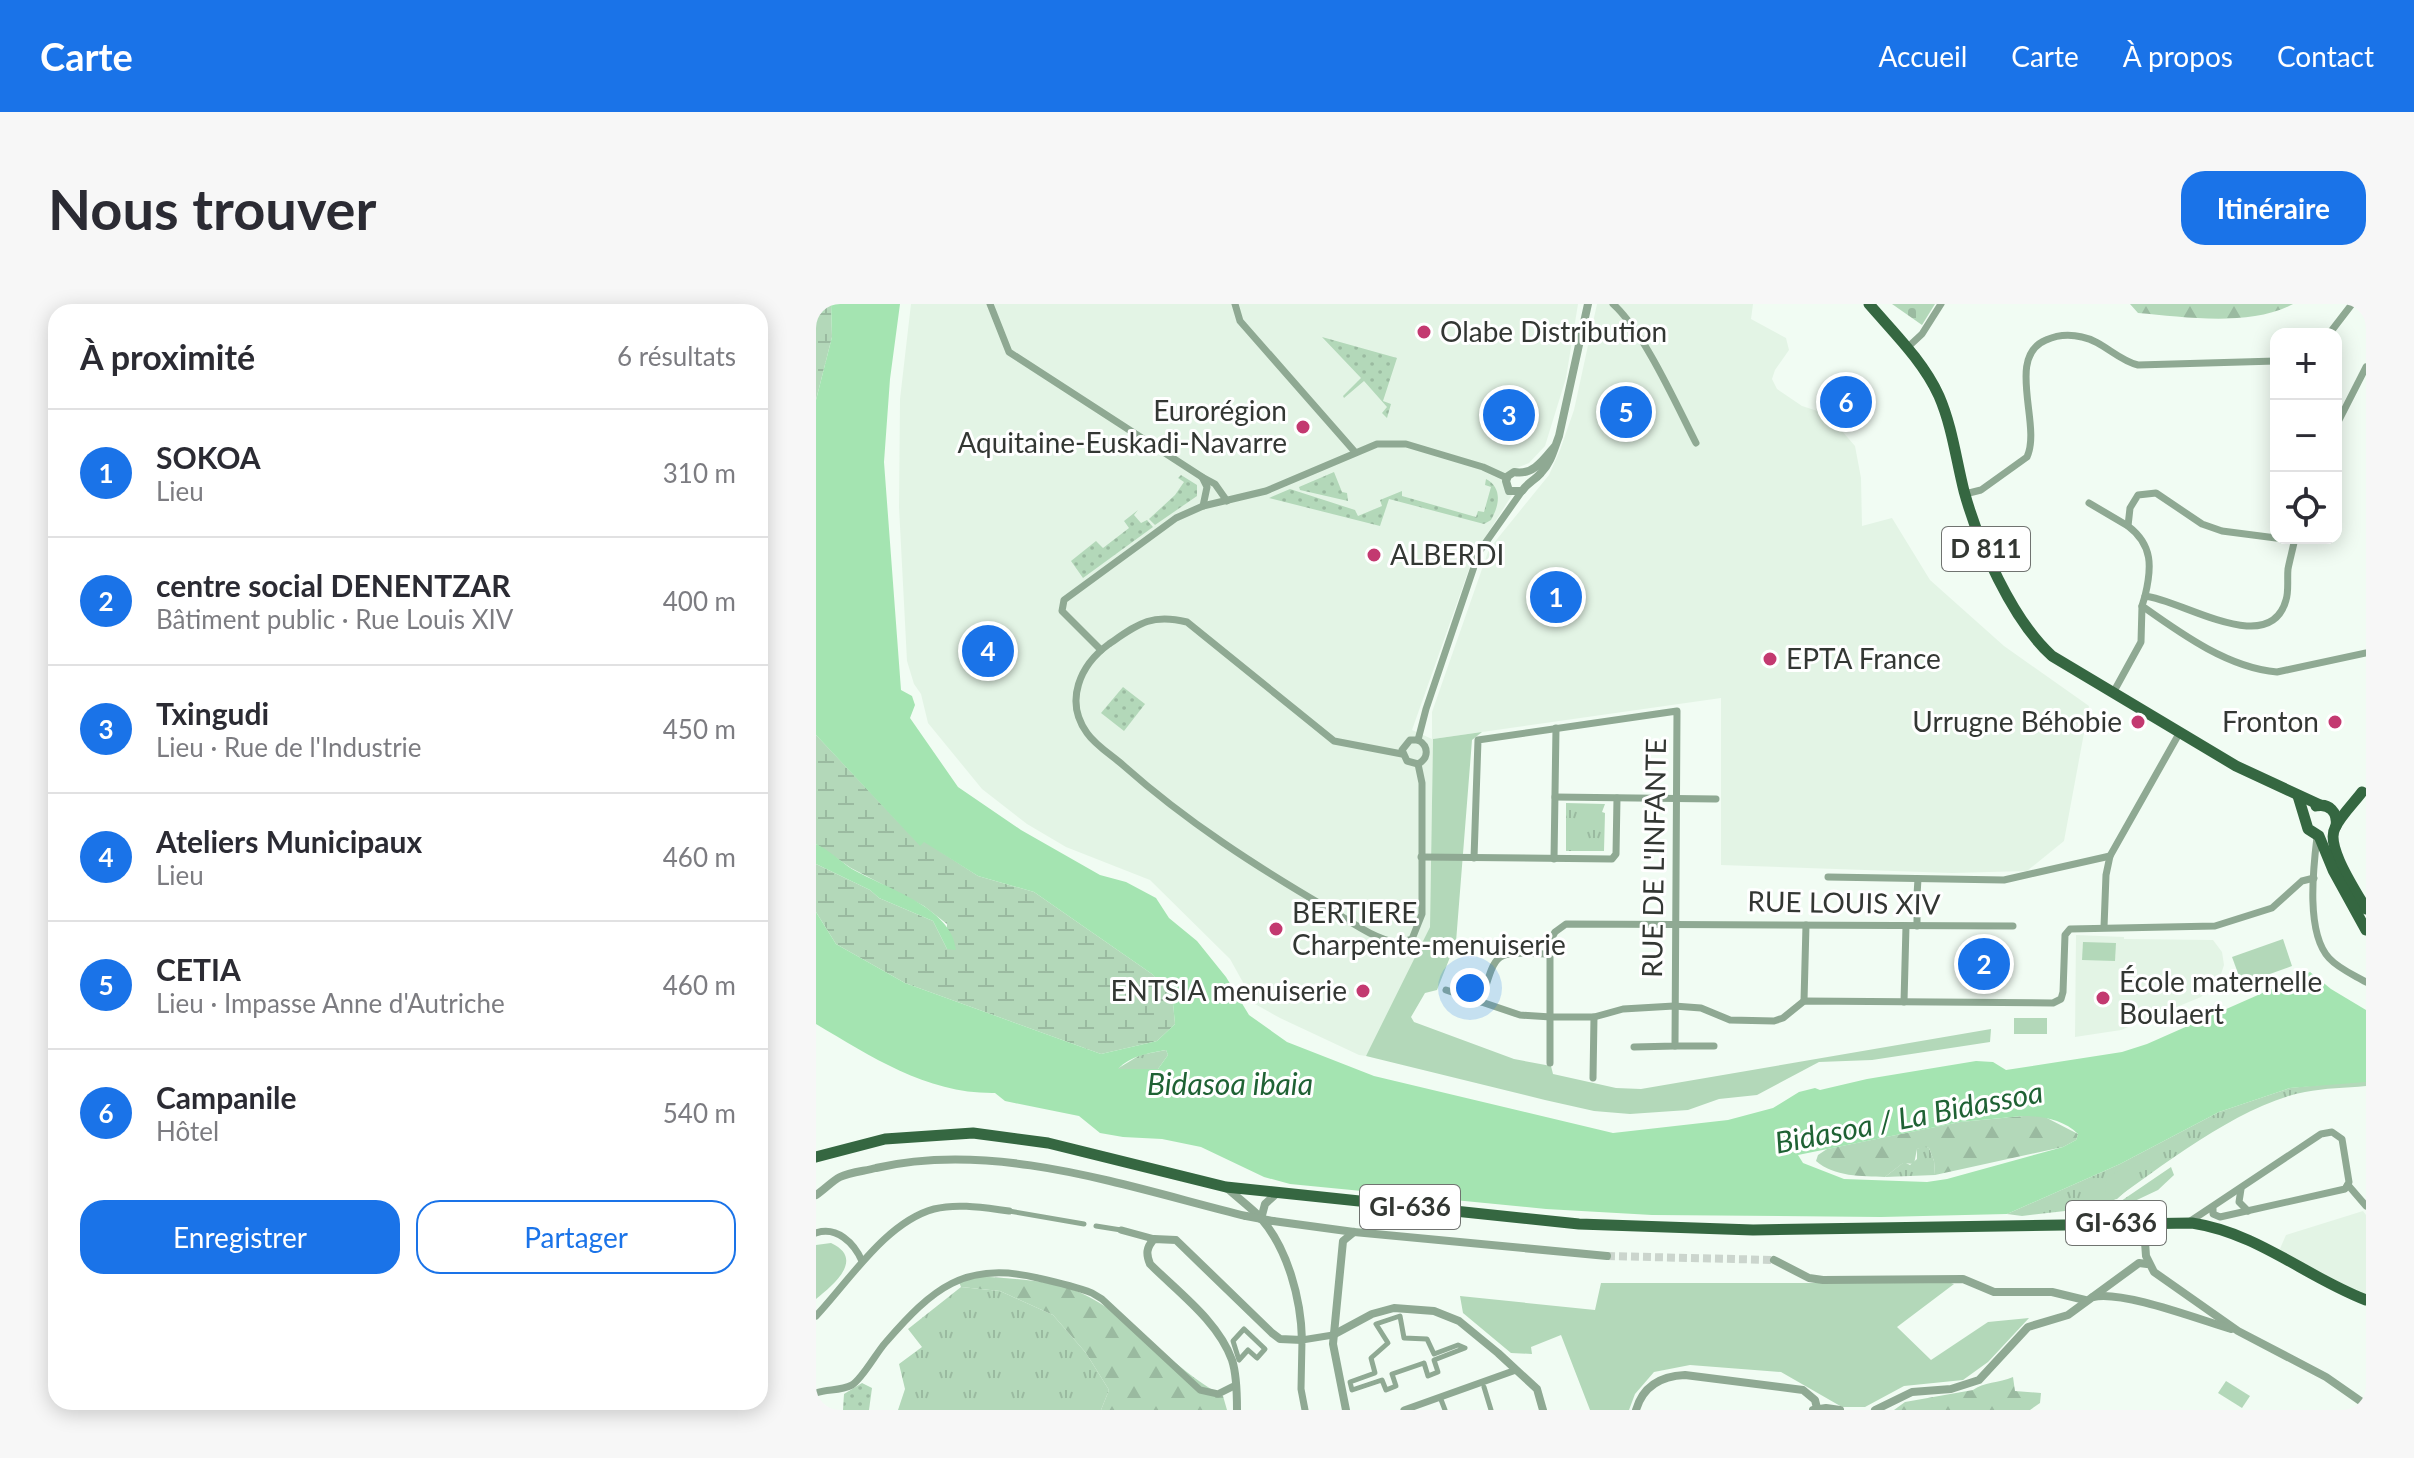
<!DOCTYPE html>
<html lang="fr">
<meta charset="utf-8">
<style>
body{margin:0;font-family:Lato,sans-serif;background:#f7f7f7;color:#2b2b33}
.controls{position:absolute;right:24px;top:24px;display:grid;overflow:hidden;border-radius:16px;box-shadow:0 4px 20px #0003}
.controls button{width:72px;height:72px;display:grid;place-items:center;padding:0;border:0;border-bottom:2px solid #e1e1e2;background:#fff;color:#2b2b33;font:40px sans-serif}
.you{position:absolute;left:654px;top:684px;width:28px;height:28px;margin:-20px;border:6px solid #fff;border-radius:50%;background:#1a73e8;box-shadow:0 0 0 12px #1a73e833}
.badge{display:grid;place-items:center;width:52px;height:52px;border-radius:50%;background:#1a73e8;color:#fff;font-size:26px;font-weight:700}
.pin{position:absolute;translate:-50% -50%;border:4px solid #fff;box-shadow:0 2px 8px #0006}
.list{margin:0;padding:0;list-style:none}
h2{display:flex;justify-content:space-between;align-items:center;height:104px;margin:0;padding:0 32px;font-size:34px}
h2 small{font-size:26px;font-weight:400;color:#7c7c81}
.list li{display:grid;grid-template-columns:52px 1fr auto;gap:24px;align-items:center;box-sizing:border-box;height:128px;padding:0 32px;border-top:2px solid #e1e1e2}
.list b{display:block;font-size:30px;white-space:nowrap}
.list p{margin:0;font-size:26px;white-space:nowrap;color:#7c7c81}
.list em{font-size:26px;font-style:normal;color:#7c7c81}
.actions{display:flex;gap:16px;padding:24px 32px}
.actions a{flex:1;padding:18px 0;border:2px solid #1a73e8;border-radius:24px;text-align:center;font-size:28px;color:#1a73e8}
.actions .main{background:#1a73e8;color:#fff}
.icon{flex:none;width:44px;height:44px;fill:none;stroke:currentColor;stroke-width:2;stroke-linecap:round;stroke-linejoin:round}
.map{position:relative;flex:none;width:1550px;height:1106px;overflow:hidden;border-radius:24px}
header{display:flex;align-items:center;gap:48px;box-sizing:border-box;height:112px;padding:0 40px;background:#1a73e8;color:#fff}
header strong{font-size:38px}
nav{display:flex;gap:44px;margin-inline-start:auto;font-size:28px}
.intro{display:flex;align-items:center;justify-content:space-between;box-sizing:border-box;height:192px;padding:0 48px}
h1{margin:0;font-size:56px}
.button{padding:20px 36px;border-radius:24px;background:#1a73e8;color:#fff;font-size:28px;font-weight:700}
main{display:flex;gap:48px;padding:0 48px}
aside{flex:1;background:#fff;border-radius:24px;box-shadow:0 4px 20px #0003}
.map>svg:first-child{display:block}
</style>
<header>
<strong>Carte</strong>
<nav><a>Accueil</a><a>Carte</a><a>À propos</a><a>Contact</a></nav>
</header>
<div class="intro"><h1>Nous trouver</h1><a class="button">Itinéraire</a></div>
<main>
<aside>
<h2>À proximité<small>6 résultats</small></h2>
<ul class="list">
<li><span class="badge">1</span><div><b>SOKOA</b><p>Lieu</p></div><em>310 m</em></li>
<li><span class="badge">2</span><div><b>centre social DENENTZAR</b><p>Bâtiment public · Rue Louis XIV</p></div><em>400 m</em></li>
<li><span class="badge">3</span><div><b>Txingudi</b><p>Lieu · Rue de l'Industrie</p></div><em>450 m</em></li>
<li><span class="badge">4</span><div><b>Ateliers Municipaux</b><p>Lieu</p></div><em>460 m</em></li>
<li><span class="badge">5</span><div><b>CETIA</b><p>Lieu · Impasse Anne d'Autriche</p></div><em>460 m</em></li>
<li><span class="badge">6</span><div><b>Campanile</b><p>Hôtel</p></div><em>540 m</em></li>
</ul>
<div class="actions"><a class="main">Enregistrer</a><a>Partager</a></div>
</aside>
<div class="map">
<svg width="1550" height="1106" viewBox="0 0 1550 1106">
<defs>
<pattern id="grass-tufts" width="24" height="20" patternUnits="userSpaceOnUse" patternTransform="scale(2)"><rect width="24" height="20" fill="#b3d8b9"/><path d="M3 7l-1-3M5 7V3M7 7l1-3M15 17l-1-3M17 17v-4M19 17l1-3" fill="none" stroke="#9abaa0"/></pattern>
<pattern id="forest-firs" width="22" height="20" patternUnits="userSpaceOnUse" patternTransform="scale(2)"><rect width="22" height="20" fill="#b3d8b9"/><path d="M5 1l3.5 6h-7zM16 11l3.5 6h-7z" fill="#9abaa0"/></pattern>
<pattern id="wetland-marsh" width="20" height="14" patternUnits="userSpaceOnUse" patternTransform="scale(2)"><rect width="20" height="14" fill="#b3d8b9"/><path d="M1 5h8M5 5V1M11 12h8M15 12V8" fill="none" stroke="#9abaa0"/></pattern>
<pattern id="cemetery-stones" width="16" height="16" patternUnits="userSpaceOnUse" patternTransform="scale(2)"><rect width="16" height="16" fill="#b3d8b9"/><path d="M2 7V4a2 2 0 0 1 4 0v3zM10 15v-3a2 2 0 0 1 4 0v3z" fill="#9abaa0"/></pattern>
<pattern id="garden-dots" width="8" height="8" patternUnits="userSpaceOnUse" patternTransform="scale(2)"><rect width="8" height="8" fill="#b3d8b9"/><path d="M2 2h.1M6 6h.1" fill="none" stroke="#9abaa0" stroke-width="1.8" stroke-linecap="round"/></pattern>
</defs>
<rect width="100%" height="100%" fill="#f1fcf3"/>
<g fill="#e3f4e5">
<path d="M95 0H762L750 74 729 142 713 159 698 165 694 178 696 191 658 251 596 426 616 435V408L673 245 733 171 744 146 758 106 781 0H937L935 15 970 34 973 46 959 66 956 75 961 85 986 102 1011 110 1039 142 1045 174 1046 222 1076 214 1114 276 1188 342 1273 402 1248 537 1211 567 1136 569 905 561V394L617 435 614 623 564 727 550 752 543 751 464 714 439 700 414 655 334 576 250 543 211 520 166 485 112 419 105 390 98 380 91 357 83 203 84 95Z"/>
<path d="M1260 631 1308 633V635L1397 636 1406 648 1408 661 1405 670 1385 693 1305 726 1259 733Z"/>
<path d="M1547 907 1550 911V992L1463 947 1470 931Z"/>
</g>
<g fill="url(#grass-tufts)">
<path d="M750 499 789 500 786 508 789 509 788 547H750Z"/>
<path d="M350 746 352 751 342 765H301L324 751Z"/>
<path d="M1532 778H1550V782C1530 784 1509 784 1489 788 1420 801 1336 870 1278 910L1255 911 1249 907 1206 912 1191 910 1304 860 1403 808 1474 784Z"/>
<path d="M1108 842 1113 844 1118 857 1119 871 1069 873 1088 858 1094 861 1101 855V845Z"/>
<path d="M1355 863 1358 871 1342 886 1306 903 1308 910H1286Z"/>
<path d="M145 983 184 987 237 1011 270 1049 293 1086 285 1106H82L89 1085 83 1060 106 1043 92 1025Z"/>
</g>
<g fill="url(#forest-firs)">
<path d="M1314 0H1477C1434 23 1369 13 1322 9Z"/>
<path d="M1207 812H1227L1262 830 1260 836 1247 843 1119 871 1118 857 1113 844 1109 843 1101 845 1098 860 1087 859 1069 873C1046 872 1018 873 1000 857L1002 851 1011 845 1144 818Z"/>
<path d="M160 972C193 975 232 975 263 988 318 1013 355 1064 407 1092L411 1106H285L293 1086 270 1049 237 1011 184 987 145 983 143 978Z"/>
<path d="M1197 1073 1199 1087 1225 1089 1224 1099 1214 1106H1078L1089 1098 1157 1086C1167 1078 1183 1079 1197 1073Z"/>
</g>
<g fill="url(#wetland-marsh)">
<path d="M0 0H15L16 33 0 96Z"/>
<path d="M0 431 104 541 108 537 162 572 218 588 336 670 356 688 359 720 341 737 285 750 89 679 20 640 0 608V560L54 586 63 594 117 617 131 645V620L108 602 35 564 0 540Z"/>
</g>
<path fill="url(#cemetery-stones)" d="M1076 0H1119L1106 21Z"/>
<g fill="#b3d8b9">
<path d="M666 428 656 436 640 638 621 686 609 689 595 713 598 718 698 755 735 762 737 770 800 784 825 785 1175 725 1174 738 1056 756 1003 758 941 791 903 795 872 806 814 810 778 807 729 796 550 752 614 623 617 435Z"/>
<path d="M1467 635 1476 662 1426 680 1416 653Z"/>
<path d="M1267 638 1300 639 1299 657 1266 656Z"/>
<rect x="1198" y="714" width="33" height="16"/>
<path d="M1306 865C1313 865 1316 867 1321 872L1320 878 1301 895 1296 896 1290 890C1286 875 1294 871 1306 865Z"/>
<path d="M15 939C50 955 16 982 0 995V941Z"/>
<path d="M785 979H1135L1138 980 1081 1023 1115 1056 1172 1018 1213 1014 1172 1058 1147 1076 1088 1082 1049 1103H1026L965 1068 874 1061 838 1068 819 1090 813 1106H774L745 1031 715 1043 716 1050 695 1049 647 1009 644 992 779 1006Z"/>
<path d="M1410 1077 1434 1092 1426 1104 1402 1089Z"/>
</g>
<g fill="url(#garden-dots)">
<path d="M506 33 581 54 567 97 575 100 571 114 566 109 571 103 548 77 528 94 527 92 545 74Z"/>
<path d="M518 168 526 188 531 189 532 197 484 186 483 183Z"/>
<path d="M365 171 381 181V192L339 221 333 215 359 191 368 178 362 174Z"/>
<path d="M670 175C687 184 683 202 675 216L668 220 573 195 564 222 453 194 474 185 539 206 542 212 566 202 564 196 586 187V192L660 213 662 207 668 208 675 183 669 181Z"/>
<path d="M322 206 318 211 325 219 331 216 337 223 267 274 255 257 280 237 287 244 313 224 308 217Z"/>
<path d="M307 383 329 400 308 427 285 409Z"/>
<path d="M46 1079 56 1084 53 1106H27L28 1090Z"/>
</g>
<g fill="#a4e4b1" fill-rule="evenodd">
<path d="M15 0H84L74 75 68 158 85 386 96 392 99 401 94 414 142 483 205 526 284 571 310 578 340 594 353 614 381 637 410 673 433 711 471 738 558 772 797 829 912 816 957 804 983 788 999 784 1004 786 1051 775 1160 757 1177 758 1190 766 1306 748 1331 740 1494 668 1515 685 1550 706V778L1474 784 1403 808 1304 860 1191 910 1065 913 836 911 730 905 474 880 448 873 385 843 346 835 307 833 284 829 263 812 189 797 179 789C111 790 56 753 0 720V608L20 640 89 679 285 750 341 737 359 720 356 689 336 670 218 588 162 572 108 538 104 542 0 431V96L16 33ZM350 746 352 751 342 765H302C314 752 333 749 350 746ZM1207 812C1227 812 1248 816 1262 830L1260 836 1247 843 1131 875 1111 878 1028 875 987 859 982 851 1144 818Z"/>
<path d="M0 540C13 546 24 557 36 565 69 584 136 603 140 646L131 645 117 617 63 594 54 586 0 560Z"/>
</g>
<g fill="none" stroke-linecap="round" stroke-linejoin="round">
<path stroke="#cbd5cd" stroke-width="7" stroke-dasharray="7 3.5" stroke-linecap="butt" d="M1101 609V591"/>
<path stroke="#cbd5cd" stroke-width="8" stroke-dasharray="8 4" stroke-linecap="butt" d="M791 952 958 956"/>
<g stroke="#8fa993" stroke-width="5">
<path d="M193 907 268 920"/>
<path d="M280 922 305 926"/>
<path d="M584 1012 588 1034 611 1035 618 1050 642 1041 649 1044 618 1056 622 1068 612 1072 608 1059 576 1070 580 1082 570 1086 566 1076 536 1086 534 1078 559 1069 555 1054 572 1039 560 1020Z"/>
<path d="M428 1025 449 1045 441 1054 432 1046 423 1056 417 1037Z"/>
<path d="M668 1083 675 1106"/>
<path d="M624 1093 629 1106"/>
</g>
<g stroke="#8fa993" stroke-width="7">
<path d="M174 0 193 48 386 173"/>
<path d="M419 0 424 17 539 148"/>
<path d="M797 0C828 28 860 100 880 139"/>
<path d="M1513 30 1536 0"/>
<path d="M1092 43 1106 30 1125 0"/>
<path d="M1520 122 1550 63"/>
<path d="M1149 190 1165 186 1211 153C1226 121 1189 53 1230 36 1241 31 1254 30 1266 33 1287 37 1301 56 1322 61L1460 57"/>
<path d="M1273 199 1312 222"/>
<path d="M387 202 391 183 386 173 399 180 411 197"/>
<path d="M1329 292C1336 263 1337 241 1312 222L1314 204 1322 191 1340 189 1386 220 1406 227 1460 234"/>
<path d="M1326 302C1364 329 1412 364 1461 368L1550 349"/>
<path d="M285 346 246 307 248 296 360 214 387 202 450 187 561 140H590L667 163 691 174"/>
<path d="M1297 389 1325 338 1326 302 1329 292C1366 296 1454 355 1470 296 1473 287 1471 275 1472 265 1474 255 1477 244 1479 234"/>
<path d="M602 436 610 405 663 248 706 187"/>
<path d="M586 450 518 437 371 318C335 309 322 320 293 340 264 361 248 397 271 429 280 442 297 452 308 462 371 518 441 563 513 605 533 616 556 634 579 638 585 639 590 637 596 635L606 610V479L602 460"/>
<path d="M602 460 591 457 586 446 594 436H602"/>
<path d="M602 460C613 454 613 442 602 436"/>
<path d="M739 493 900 495"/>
<path d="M1501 533C1497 566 1490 629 1513 654 1523 665 1538 671 1550 678"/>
<path d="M605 553 796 555 800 550 801 494"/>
<path d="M658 554 662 436 861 407 859 742 818 743"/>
<path d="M738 555 740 424"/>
<path d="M1012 573 1188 576 1294 552"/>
<path d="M1101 591 1102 575"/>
<path d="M1101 622V609"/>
<path d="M1288 623 1290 571 1294 552 1364 428"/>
<path d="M630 686 704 711 735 713H778L807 705 858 702 885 704 914 716 958 717 967 714 988 697 1237 699 1245 695 1247 688 1249 631 1254 625 1399 622 1456 604 1486 577 1498 574"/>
<path d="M988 697 990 621"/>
<path d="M665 698C681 645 677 648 733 650"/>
<path d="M1088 698 1090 622"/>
<path d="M859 742H898"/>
<path d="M734 759V637L739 628 750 620 1197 622"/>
<path d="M777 774 778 713"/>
<path d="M1532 881 1550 902"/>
<path d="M1425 885 1423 898 1432 907"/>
<path d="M1373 918 1505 830 1516 828 1526 835 1533 878 1529 885 1404 913 1397 910V903"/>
<path d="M305 926 338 935"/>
<path d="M0 929C21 922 38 939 46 957"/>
<path d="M0 1012C33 977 70 918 118 905 142 899 169 904 193 907"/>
<path d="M0 1089C12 1085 24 1087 36 1081 47 1074 60 1049 70 1038 116 985 149 956 222 974 240 978 258 982 276 989L286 995 384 1086 402 1090 418 1082"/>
<path d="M489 1106 485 1085 486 1036 517 1031"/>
<path d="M588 1106 700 1066"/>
</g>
<g stroke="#8fa993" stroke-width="8">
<path d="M739 142C728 155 717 172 698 168L692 172 690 177 693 187H706C712 178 718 177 725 169 735 159 738 145 743 132L772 0"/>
<path d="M411 884C422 894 434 903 444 913 472 945 485 995 486 1036L464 1035 456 1029 360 936 338 935C330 944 330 950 334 960 362 988 402 1017 416 1056 420 1068 421 1093 421 1106"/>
<path d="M0 891C8 886 16 877 24 873 34 868 49 867 60 864 180 836 312 883 430 912"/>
<path d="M445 915 449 900 460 890"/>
<path d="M457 917 538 928 791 952"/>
<path d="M1328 924 1330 952 1338 968 1422 1027 1510 1073 1550 1101"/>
<path d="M958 956 993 974 1007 976 1147 975 1178 988H1236L1269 996"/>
<path d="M1277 993C1306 986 1384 1016 1415 1025"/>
<path d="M517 1031 556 1010 578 1004 618 1007 643 1017 682 1049 721 1085 727 1106"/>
<path d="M530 1106 517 1040 527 937 538 928"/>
<path d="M820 1106C827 1082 845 1072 869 1071L987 1086 999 1096 1001 1104"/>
<path d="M997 1106 1010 1104 1024 1106"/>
<path d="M1059 1106 1096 1088 1135 1085 1163 1076 1212 1023 1252 1011 1323 959 1331 960"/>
</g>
<g stroke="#356741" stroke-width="11">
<path d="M1053 0C1078 29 1107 57 1123 92 1136 122 1140 155 1148 187 1162 238 1196 316 1236 352L1420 462 1504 501"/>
<path d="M1546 488C1538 499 1525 511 1519 524 1509 542 1540 587 1550 605"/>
<path d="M1482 492 1492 525 1503 532 1517 566 1550 626"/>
<path d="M1500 502C1513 499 1522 508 1520 522"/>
<path d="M0 853 69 835 157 829 232 839 410 883 763 920 937 926 1376 919C1442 929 1490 973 1550 996"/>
</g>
<path stroke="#8fa993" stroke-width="8" d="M430 912 457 917"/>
</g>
<g fill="#c33970" stroke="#fff" stroke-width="3">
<circle cx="608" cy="28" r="8"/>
<circle cx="487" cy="123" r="8"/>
<circle cx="558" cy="251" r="8"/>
<circle cx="954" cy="355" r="8"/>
<circle cx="1322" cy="418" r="8"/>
<circle cx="1519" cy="418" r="8"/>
<circle cx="460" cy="625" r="8"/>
<circle cx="547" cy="687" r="8"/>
<circle cx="1287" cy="694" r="8"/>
</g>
<g text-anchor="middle" stroke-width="6" stroke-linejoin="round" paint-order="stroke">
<g fill="#fff" stroke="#707370" stroke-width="2">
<rect x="1126" y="223" width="88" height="44" rx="6"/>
<rect x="544" y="881" width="100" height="44" rx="6"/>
<rect x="1250" y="897" width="100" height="44" rx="6"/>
</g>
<g font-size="26" font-weight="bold" fill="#333733">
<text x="1170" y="254">D 811</text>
<text x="594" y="912">GI-636</text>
<text x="1300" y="928">GI-636</text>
</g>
<g font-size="28" fill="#333733" stroke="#fff" text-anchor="start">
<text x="624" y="38">Olabe Distribution</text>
<text x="471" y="117" text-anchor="end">Eurorégion<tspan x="471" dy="32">Aquitaine-Euskadi-Navarre</tspan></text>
<text x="574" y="261">ALBERDI</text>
<text x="970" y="365">EPTA France</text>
<text x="1306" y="428" text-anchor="end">Urrugne Béhobie</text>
<text x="1503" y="428" text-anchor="end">Fronton</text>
<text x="476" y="619">BERTIERE<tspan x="476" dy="32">Charpente-menuiserie</tspan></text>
<text x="1303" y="688">École maternelle<tspan x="1303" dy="32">Boulaert</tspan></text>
<text x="531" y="697" text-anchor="end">ENTSIA menuiserie</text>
</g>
<g font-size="28" fill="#333733" stroke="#fff">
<text transform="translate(838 554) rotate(-89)" y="10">RUE DE L'INFANTE</text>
<text transform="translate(1028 599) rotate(1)" y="10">RUE LOUIS XIV</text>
</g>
<g font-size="30" font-style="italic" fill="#1f6234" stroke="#fff">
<text x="414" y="791">Bidasoa ibaia</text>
<text transform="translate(1093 814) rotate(-11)" y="10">Bidasoa / La Bidassoa</text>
</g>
</g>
</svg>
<div class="controls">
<button>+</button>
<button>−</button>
<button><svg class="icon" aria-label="locate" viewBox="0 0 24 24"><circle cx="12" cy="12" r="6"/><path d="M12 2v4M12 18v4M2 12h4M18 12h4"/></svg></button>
</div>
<div class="you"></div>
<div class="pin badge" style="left:740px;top:293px">1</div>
<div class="pin badge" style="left:1168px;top:660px">2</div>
<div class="pin badge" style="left:693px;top:111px">3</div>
<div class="pin badge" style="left:172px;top:347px">4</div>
<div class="pin badge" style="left:810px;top:108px">5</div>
<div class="pin badge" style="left:1030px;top:98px">6</div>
</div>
</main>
